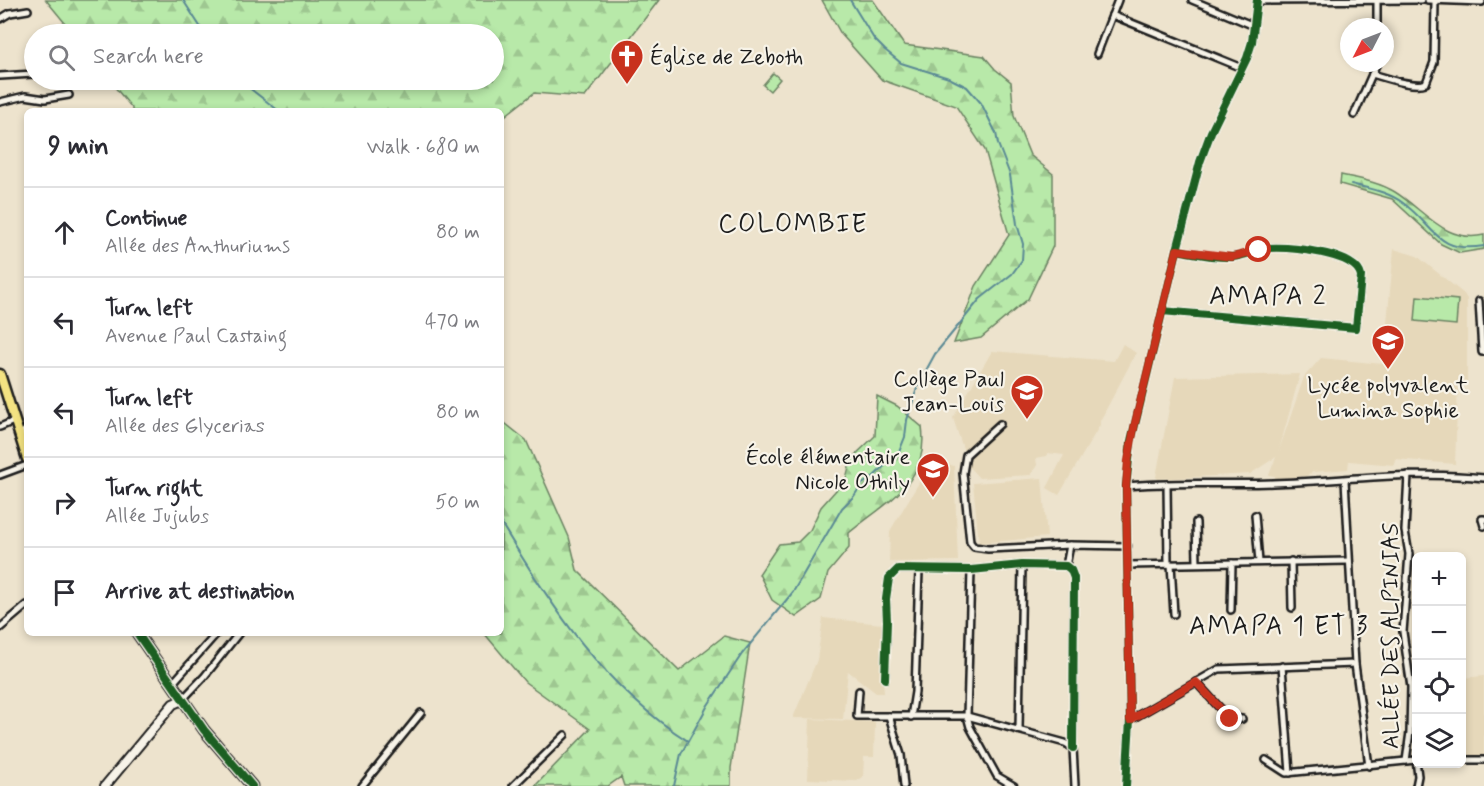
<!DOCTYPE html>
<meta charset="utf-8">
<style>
body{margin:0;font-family:Mynerve,sans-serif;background:#f2f2f3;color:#2b2b33}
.controls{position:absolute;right:18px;bottom:18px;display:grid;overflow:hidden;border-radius:9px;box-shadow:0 3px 9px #0003}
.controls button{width:54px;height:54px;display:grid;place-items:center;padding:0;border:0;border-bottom:2px solid #e1e1e2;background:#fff;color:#2b2b33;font:30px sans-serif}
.compass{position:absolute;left:1340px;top:18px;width:54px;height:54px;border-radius:50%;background:#fff;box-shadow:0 3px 9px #0003;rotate:228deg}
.stop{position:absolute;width:18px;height:18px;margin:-14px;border:4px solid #c8321e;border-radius:50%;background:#fff}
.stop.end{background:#c8321e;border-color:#fff;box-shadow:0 2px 6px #0008}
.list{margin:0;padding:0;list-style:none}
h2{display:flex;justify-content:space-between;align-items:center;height:78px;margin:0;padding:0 24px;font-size:26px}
h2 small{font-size:20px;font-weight:400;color:#7c7c81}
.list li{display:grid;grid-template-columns:39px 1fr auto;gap:18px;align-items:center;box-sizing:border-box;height:90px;padding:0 24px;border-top:2px solid #e1e1e2}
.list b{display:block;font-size:22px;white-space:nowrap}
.list p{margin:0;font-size:20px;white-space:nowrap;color:#7c7c81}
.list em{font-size:20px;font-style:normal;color:#7c7c81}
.icon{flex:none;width:33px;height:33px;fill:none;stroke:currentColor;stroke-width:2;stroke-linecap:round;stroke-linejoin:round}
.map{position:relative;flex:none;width:1484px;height:786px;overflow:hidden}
.search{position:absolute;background:#fff;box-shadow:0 3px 9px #0003;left:24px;top:24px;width:480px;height:66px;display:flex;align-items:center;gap:15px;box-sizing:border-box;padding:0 21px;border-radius:33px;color:#7c7c81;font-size:22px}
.panel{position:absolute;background:#fff;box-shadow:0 3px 9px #0003;left:24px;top:108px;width:480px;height:528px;border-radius:9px}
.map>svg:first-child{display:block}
</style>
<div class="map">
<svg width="1484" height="786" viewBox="0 0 1484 786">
<defs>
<pattern id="forest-firs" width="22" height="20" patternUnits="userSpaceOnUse" patternTransform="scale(1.5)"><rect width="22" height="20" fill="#b8e9a9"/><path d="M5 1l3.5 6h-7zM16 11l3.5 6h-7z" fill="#9ec791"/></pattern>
</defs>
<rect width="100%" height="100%" fill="#ede3cd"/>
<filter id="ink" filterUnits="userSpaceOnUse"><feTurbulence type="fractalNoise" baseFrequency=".0167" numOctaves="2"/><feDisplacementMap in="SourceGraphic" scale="12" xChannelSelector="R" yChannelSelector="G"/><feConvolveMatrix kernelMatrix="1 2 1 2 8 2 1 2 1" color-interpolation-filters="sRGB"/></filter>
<g filter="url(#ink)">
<g fill="#e6d8ba">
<path d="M1394 249 1417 256 1464 294 1467 299V382H1458L1455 464 1395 459 1394 465 1349 461 1348 469 1313 472 1306 476 1275 479V476L1269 475 1276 457 1250 474 1158 479 1156 477 1175 377 1300 374 1279 450 1304 377 1321 358 1383 364Z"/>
<path d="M1123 344 1136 353 1100 421V425L1059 495 1047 488 1064 455 1047 453V456L1036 458 1037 465 1031 475 979 478 969 467 953 418 992 351 1114 361Z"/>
<path d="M937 461 954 466 958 561 889 562 890 531 929 466Z"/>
<path d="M1042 478 1047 537 979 543 973 483Z"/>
<path d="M823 618 882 624 881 645 884 693H876L848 671 843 719 793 718 817 660Z"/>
<path d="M1484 676V755L1462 756V678Z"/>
<path d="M810 719 875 722 874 757H864L863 777 857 781 808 779Z"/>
</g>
<g fill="url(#forest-firs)" stroke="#6a8262" stroke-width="1.5">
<path d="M46 0H659L585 97 534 93 501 119V111H132V108L109 80H494V34H74Z"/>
<path d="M822 0H873L904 45 984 56 995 69 1011 82 1014 116 1030 155 1053 174V246L1028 299 981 338 954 343 976 286 1009 235 985 150 956 106 882 80 841 34Z"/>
<path d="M1341 175C1359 179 1379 182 1395 192 1424 210 1446 244 1484 235V249L1460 253 1441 244 1392 199 1340 184Z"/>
<path d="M877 396 897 406 922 427C930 483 886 502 849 533V548L828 573 821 599 796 617 772 600 759 574 779 544 798 542 810 530 821 507 846 479 851 459 875 436Z"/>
<path d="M501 420 526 440 569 537 577 570 679 671 724 636 750 643 731 768V786H624L621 777 608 786H535L590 729 525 682 484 633H501Z"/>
</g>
<g fill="#b8e9a9" stroke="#6a8262" stroke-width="1.5">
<path d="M773 73 780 79 770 91 763 85Z"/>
<path d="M1417 296 1458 300 1456 325 1415 321Z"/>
</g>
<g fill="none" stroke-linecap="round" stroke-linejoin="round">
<g stroke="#5a8994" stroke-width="2">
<path d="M183 0 205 34"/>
<path d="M239 80 279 111"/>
<path d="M1351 184C1369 189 1387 191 1403 203 1435 226 1436 254 1484 246"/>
<path d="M501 523C551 606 605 689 688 741"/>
<path d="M674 786 681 754 708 705 742 654 793 592 842 508 854 496 862 484 873 477 899 452 905 437 907 420 918 385 935 354 980 299 1012 274 1022 260 1023 244 1017 224 1010 175 998 144 996 133 981 103 967 87 949 78 901 63 885 50 874 39 850 0"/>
</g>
<defs>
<g id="street">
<path d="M1192 0 1254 26"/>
<path d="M1377 0V27"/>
<path d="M1428 0 1482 2"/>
<path d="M1257 1 1422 0"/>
<path d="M1112 15 1242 68"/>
<path d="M0 19 10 13 28 10"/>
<path d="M1097 54 1118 0"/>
<path d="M1372 74C1386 78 1414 88 1426 83L1434 62 1435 1"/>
<path d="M0 76 34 74"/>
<path d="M0 102 25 96 45 99 69 95"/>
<path d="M1354 115 1377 63"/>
<path d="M1479 301 1482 352H1484"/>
<path d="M1162 311 1356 328 1361 276C1356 252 1289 247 1268 248 1256 250 1244 256 1232 257 1214 258 1194 253 1177 250"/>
<path d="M1000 424 966 455 963 473 970 542 974 547 988 549 1070 545 1128 546"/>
<path d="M0 427 14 421"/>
<path d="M20 436 27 428"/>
<path d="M0 475 27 465"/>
<path d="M1345 480 1355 664 1369 766"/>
<path d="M1167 484 1168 564"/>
<path d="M1126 486C1174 481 1224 485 1273 483 1343 481 1414 470 1484 478"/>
<path d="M1255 515 1259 562"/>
<path d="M1484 519H1482L1484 526"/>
<path d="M1196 522 1197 563"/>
<path d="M1291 561 1292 608"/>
<path d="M1171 564 1174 614"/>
<path d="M1128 565 1349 561"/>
<path d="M1066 566 1070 545"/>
<path d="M971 570 967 716 970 727 997 776 1014 786"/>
<path d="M1231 610 1232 563"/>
<path d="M0 628 27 605"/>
<path d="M1282 666 1290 773"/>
<path d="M885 679 887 621 886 599 889 578 898 569 971 570 1022 565 1066 566 1071 570 1074 578 1073 748"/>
<path d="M1196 682 1229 718 1242 719"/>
<path d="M172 684 217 633"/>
<path d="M859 691 857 716H967L1065 743 1073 748 1075 786"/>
<path d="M182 700 204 677 239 633"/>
<path d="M889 716 901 755 904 786"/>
<path d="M911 717 915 692 919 570"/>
<path d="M1130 720 1219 669 1355 664"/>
<path d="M1019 729 1022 565"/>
<path d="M1266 760 1286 773 1416 760"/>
<path d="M1416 760 1418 776 1416 786"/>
<path d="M1462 760H1484"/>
<path d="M1406 761 1410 732 1411 687 1403 632 1409 554 1405 531 1408 475"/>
<path d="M362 786 421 713"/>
<path d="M513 786 565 735"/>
<path d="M1126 786 1130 720 1126 486 1131 441 1177 250 1200 162 1211 132 1247 58 1252 42 1257 0"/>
</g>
<path id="secondary" d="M105 786 173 704 182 700"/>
<g id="primary">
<path d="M0 374 27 459"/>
<path d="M137 633 204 730 252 786"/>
</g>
</defs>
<use href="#street" stroke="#1c1c1c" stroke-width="10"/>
<use href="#secondary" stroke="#1c1c1c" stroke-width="12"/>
<use href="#primary" stroke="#1c1c1c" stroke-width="13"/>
<use href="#street" stroke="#f7f3e8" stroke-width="5"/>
<use href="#secondary" stroke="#f7f3e8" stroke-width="8"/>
<use href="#primary" stroke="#f4e382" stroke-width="8"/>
<defs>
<g id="cycleway">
<path d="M1162 311 1356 328 1361 276C1356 252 1289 247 1268 248 1256 250 1244 256 1232 257 1214 258 1194 253 1177 250"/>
<path d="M137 633 204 730 252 786"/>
<path d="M885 679 887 621 886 599 889 578 898 569 971 570 1022 565 1066 566 1071 570 1074 578 1073 748"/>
<path d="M1126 786 1130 720 1126 486 1131 441 1177 250 1200 162 1211 132 1247 58 1252 42 1257 0"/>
</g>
</defs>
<use href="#cycleway" stroke="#f7f3e8" stroke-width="11"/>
<use href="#cycleway" stroke="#1b5e20" stroke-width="8"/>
</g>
</g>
<g fill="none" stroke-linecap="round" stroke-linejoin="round" filter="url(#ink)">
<path stroke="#c8321e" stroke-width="8" d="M1230 719 1196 682 1130 720 1126 486 1128 461 1135 423 1177 250 1232 257 1259 250"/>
</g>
<defs>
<symbol id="church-pin" viewBox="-11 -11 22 30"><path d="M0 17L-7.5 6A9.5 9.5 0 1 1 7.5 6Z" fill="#c8321e" stroke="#f7f3e8"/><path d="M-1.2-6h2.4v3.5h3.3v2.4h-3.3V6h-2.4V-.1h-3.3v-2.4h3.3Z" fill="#fff"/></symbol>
<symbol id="school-pin" viewBox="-11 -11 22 30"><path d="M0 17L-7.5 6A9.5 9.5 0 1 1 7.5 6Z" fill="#c8321e" stroke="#f7f3e8"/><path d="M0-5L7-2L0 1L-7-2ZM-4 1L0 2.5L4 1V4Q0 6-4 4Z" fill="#fff"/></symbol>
</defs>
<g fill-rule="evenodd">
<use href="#church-pin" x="608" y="37" width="38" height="52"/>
<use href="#school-pin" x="1369" y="322" width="38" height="52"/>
<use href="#school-pin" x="1008" y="372" width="38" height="52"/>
<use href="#school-pin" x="914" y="450" width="38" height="52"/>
</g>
<g text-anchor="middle" stroke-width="4.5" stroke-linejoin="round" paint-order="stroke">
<g font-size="22" fill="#1c1c1c" stroke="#f7f3e8" text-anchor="end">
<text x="650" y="64" text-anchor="start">Église de Zeboth</text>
<text x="1004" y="386">Collège Paul<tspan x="1004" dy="25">Jean-Louis</tspan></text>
<text x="1388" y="392" text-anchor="middle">Lycée polyvalent<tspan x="1388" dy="25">Lumina Sophie</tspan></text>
<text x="910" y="464">École élémentaire<tspan x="910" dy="25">Nicole Othily</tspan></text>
</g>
<g font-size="22" fill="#1c1c1c" stroke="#f7f3e8">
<text transform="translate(1390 636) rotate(-90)" y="8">ALLÉE DES ALPINIAS</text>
</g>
<g font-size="26" letter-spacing="1.5" fill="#1c1c1c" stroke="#f7f3e8">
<text x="793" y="232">COLOMBIE</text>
<text x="1268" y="304">AMAPA 2</text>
<text x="1279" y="634">AMAPA 1 ET 3</text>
</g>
</g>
</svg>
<div class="controls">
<button>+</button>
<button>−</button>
<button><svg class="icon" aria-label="locate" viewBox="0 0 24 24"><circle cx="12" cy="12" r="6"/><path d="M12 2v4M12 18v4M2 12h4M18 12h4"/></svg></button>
<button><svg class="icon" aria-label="layers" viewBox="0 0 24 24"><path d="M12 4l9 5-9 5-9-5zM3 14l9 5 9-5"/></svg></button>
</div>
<svg class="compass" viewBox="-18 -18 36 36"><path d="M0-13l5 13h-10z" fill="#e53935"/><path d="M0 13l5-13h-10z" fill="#7c7c81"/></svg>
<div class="stop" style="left:1259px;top:250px"></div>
<div class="stop end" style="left:1230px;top:719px"></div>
<div class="search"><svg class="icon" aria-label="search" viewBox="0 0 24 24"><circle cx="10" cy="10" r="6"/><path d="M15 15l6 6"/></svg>Search here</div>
<section class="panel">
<h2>9 min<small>Walk · 680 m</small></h2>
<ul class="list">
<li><svg class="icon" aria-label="ahead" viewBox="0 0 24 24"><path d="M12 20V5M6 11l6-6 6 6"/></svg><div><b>Continue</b><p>Allée des Anthuriums</p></div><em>80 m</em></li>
<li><svg class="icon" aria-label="left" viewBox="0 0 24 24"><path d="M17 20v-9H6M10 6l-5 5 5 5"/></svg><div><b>Turn left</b><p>Avenue Paul Castaing</p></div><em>470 m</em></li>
<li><svg class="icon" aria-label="left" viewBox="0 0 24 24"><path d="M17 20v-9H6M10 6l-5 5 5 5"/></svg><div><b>Turn left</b><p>Allée des Glycerias</p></div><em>80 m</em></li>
<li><svg class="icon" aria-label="right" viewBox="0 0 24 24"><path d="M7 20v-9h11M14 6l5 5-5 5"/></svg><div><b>Turn right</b><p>Allée Jujubs</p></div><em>50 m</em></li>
<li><svg class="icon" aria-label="arrive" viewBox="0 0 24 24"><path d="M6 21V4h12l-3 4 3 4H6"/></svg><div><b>Arrive at destination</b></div></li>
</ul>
</section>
</div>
